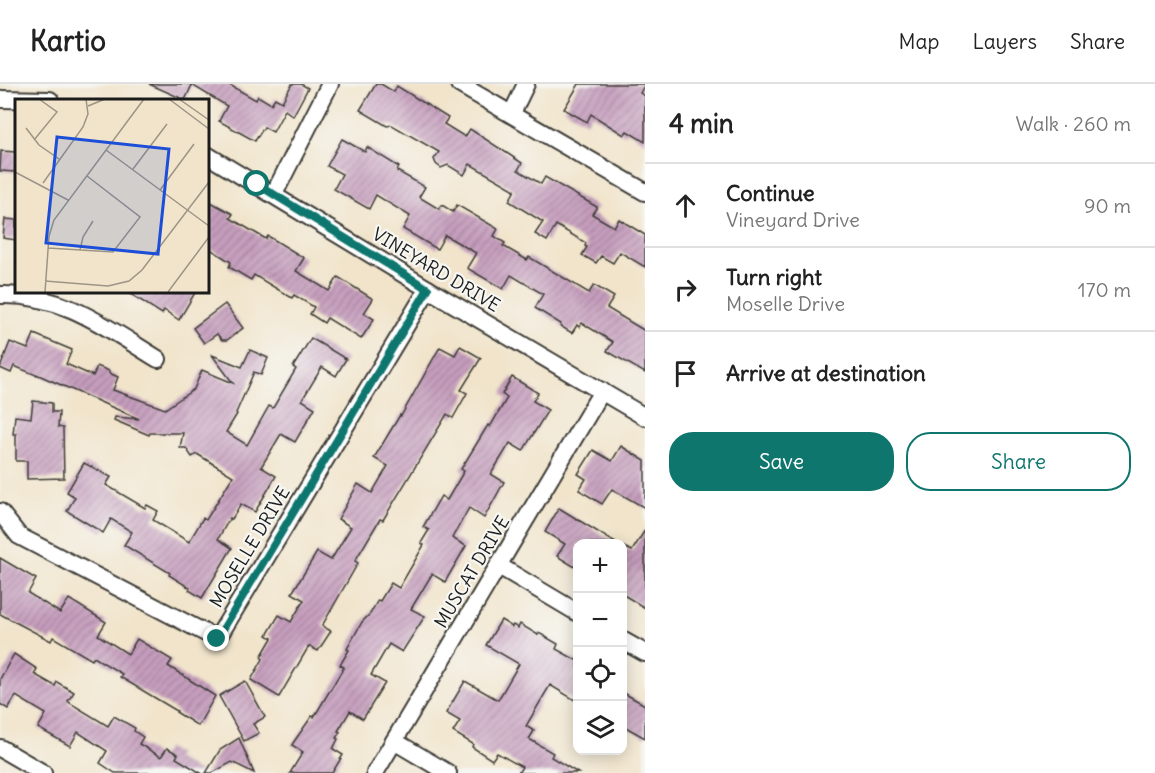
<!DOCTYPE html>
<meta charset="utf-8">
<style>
body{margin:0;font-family:Delius,sans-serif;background:#f6f6f6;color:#222}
.controls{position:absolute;right:18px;bottom:18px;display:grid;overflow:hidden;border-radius:12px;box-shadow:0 3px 15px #0003}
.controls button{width:54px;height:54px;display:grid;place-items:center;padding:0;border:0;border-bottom:2px solid #e0e0e0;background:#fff;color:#222;font:30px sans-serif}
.stop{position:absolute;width:18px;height:18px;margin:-14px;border:4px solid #0f766e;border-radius:50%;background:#fff}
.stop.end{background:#0f766e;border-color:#fff;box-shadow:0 2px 6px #0008}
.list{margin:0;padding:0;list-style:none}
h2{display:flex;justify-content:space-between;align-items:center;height:78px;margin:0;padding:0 24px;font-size:26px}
h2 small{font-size:20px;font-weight:400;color:#767676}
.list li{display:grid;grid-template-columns:39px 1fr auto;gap:18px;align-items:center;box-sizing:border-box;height:84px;padding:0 24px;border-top:2px solid #e0e0e0}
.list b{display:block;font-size:22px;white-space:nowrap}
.list p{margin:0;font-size:20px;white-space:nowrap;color:#767676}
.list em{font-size:20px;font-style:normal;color:#767676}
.actions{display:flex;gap:12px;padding:18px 24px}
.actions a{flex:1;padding:14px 0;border:2px solid #0f766e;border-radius:24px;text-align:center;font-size:21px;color:#0f766e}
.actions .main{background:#0f766e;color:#fff}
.icon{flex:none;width:33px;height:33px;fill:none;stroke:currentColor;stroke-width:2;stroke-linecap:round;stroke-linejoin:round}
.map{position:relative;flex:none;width:645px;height:689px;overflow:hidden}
header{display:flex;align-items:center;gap:36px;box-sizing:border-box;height:84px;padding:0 30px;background:#fff;border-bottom:2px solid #e0e0e0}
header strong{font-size:28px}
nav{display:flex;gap:33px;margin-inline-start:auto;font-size:21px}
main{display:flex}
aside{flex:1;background:#fff}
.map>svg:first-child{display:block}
</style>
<header>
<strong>Kartio</strong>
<nav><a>Map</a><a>Layers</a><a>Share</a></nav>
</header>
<main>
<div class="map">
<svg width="645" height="689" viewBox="0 0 645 689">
<defs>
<pattern id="building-hatch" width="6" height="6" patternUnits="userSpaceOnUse" patternTransform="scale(1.5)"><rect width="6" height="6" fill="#c69ebe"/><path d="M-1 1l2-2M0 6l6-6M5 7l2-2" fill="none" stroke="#a0809a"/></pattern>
</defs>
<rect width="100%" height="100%" fill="#f6f6f2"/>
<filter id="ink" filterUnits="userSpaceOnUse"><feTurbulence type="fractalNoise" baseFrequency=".0167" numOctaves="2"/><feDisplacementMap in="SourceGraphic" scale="12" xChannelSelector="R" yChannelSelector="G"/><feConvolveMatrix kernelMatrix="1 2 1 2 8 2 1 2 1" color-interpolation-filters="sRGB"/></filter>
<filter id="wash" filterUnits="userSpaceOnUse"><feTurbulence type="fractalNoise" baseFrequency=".008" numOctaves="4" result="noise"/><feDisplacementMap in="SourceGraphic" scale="24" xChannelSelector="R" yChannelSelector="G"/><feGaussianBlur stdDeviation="1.35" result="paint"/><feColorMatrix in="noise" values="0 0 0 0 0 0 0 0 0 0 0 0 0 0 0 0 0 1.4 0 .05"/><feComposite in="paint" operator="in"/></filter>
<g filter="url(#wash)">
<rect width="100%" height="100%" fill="#f1e4cb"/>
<g id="blocks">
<g fill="url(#building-hatch)">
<path d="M149 0H228L256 16 258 12 271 20 275 14 282 18 292 0H301L308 4 293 32 285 26 273 48 264 43 255 57 219 37 227 22 192 1 185 16Z"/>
<path d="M376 0H381L394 8 397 2 448 34 444 40 465 53 470 45 522 79 518 86 541 100 545 93 597 123 592 130 614 143 619 135 645 151V183L620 168 613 179 601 172 596 179 582 171 587 163 585 162 586 159 556 141 547 157 535 150 543 138 509 117 515 106 470 80 464 91 448 81 441 84 436 80 434 75 439 68 392 41 387 42 360 26Z"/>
<path d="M579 0H645L640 9 645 12V58L627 47 624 51 591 30 587 38 564 25Z"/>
<path d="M342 55 365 68 367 63 399 83 397 87 425 103 419 113 439 125 442 121 453 128 457 121 498 145 494 152 505 159 503 162 527 176 529 173 589 209 594 201 614 213 607 224 645 247V289L607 267 613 258 582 239 579 243 577 241 572 249 560 242 561 240 535 224 543 210 511 191 503 205 467 184 476 169 455 157 445 151 437 165 403 145 410 132 376 111 369 125 334 105 342 90 327 82Z"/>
<path d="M1 67 16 68V88L0 87Z"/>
<path d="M207 116 233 130 230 134 259 151 266 155 268 152 304 174 296 187 329 207 338 193 373 215 364 229 374 235 361 255 327 234 324 239 310 230 314 223 294 211 292 214 254 191 251 196 229 183 231 178 207 163Z"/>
<path d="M5 135 16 136V156L3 154Z"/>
<path d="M126 207H196L179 236 164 226 162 230Z"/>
<path d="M225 220 243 244 227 256H222L217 250 204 259 193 244Z"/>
<path d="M34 250 72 266 66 280 93 292 97 282 109 287V289L118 293 113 306 165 325 194 305 202 286 233 299 212 271 242 283 250 266 268 274 261 291 254 288 236 329 237 330 226 348 247 361 269 322 273 324 296 285 293 283 311 254 346 275 336 292 322 283 302 316 315 324 295 358 281 350 261 383 276 392 255 428 241 420 232 435 230 434 218 455 232 464 202 514 189 506 190 504 169 491 170 489 124 461 132 448 111 435 103 449 67 427 75 413 67 408 84 379 111 393 106 401 145 424 147 421 158 427 153 436 189 458 203 434 206 436 233 392 197 370 192 373 186 364H180L183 349H150L149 351 114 336 115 333 139 335 36 290V291L14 282 11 289 0 284 10 258 28 265Z"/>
<path d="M460 262 481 274 461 306 467 309 453 334 447 330 383 436 380 435 355 477 358 479 322 542 331 547 318 567 309 562 279 613 251 596 263 575 261 573 272 554 267 551 279 531 291 538 304 516 292 509 317 468 331 476 351 443 338 435 358 400 372 409 388 382 374 374 400 331 401 332 440 263 455 271Z"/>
<path d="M512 293 538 309 533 317 548 326 523 367 510 359 491 390 504 398 484 434 469 424 452 454 466 462 445 498 432 490 411 525 425 532 402 568 389 560 371 591 385 599 363 635 350 627 338 647 340 648 336 654 338 655 333 665 343 671 332 689H290L303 668 292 661 293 659 312 632 314 633 344 583 340 581 349 566 347 565 362 538 370 530 378 516 380 517 391 499 399 504 424 461 421 459 429 446 423 443 441 412 447 416 464 387 461 385 488 341 490 343 507 314 502 310Z"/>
<path d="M33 317 52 319V328H59L58 343 63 344 64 394 27 395V377H16V350H13L15 332 31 334Z"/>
<path d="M621 362 645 377V424L612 405 602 420 579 406 586 395 578 390 593 366 612 377Z"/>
<path d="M559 424 616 459H578V485L557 472 565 460 545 448Z"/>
<path d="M645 446V524L622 510V462L632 467Z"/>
<path d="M0 474 36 495 28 509 60 529 69 515 106 538 98 551 128 570 137 555 172 576 168 582 215 612 198 642 176 628 177 627 120 593 122 590 94 573 92 576 53 553 51 557 0 530Z"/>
<path d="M501 536 512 543 513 541 518 544 520 540 538 551 539 549 558 560 556 565 578 577V618L550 601 526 642 534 647 529 655 553 669 551 673 578 689H518L522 683 497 669 492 676 472 663 473 660 453 648 460 637 446 629 465 597 498 616 519 580 486 561Z"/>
<path d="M14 570 37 585 34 590 55 602 57 598 74 608 68 617 70 619 108 642 114 632 135 644 134 647 143 653 139 660 161 673 167 664 178 670 176 674 201 689H115L100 679 107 667 78 648 70 662 38 644 46 630 16 612 8 625 0 620V595Z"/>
<path d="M245 597 265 633 253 640 259 649 244 657 219 612Z"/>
<path d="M622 608 645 621V654L622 641Z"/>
<path d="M239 654 254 689 232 678 212 689H206L220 666Z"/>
</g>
</g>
</g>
<g filter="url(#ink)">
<use href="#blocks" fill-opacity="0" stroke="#3c3a36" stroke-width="1.5"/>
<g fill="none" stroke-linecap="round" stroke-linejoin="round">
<defs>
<g id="street">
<path d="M459 0 645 108"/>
<path d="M0 15 50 16"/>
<path d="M512 29 526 0"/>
<path d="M207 71 428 205 645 333"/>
<path d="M274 110 330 0"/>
<path d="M0 211C63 209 107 244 158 275"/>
<path d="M0 428 19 452 217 555 428 205"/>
<path d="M499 482 578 529"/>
<path d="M622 556 645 569"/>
<path d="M394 657 448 689"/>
<path d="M0 664 43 689"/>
<path d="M375 689 602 307"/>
</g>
</defs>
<use href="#street" stroke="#3c3a36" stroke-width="20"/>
<use href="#street" stroke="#fff" stroke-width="16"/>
</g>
</g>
<g fill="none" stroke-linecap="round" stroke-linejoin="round" filter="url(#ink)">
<path stroke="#0f766e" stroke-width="8" d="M217 555 428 205 257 100"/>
</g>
<g text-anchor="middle" stroke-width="4.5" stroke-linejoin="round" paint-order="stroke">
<g font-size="18" fill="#1c1c1c" stroke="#f6f6f2">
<text transform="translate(436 186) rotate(31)" y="6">VINEYARD DRIVE</text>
<text transform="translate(250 463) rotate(-59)" y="6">MOSELLE DRIVE</text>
<text transform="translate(472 488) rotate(-59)" y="6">MUSCAT DRIVE</text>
</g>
</g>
<g transform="translate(15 15)">
<rect width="194" height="194" fill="#f1e4cb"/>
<path fill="none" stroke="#9c9485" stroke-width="1.5" d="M154 0 194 30M164 0 194 21M73 7 90 0M11 29 24 46 44 60M19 41 42 13 24 0M91 51 194 127M118 70 152 25M0 73 53 101M28 84 68 28 73 15 71 0M145 91 179 45M33 149 98 153 125 118 72 77M65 151 68 138 78 122M30 182 93 187 114 182 127 171 194 83M30 193 34 137 39 121 129 0M153 193 194 138"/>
<path fill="#1d4ed8" fill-opacity="0.15" stroke="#1d4ed8" stroke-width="3" d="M42 38 154 50 143 155 31 144Z"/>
<rect width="194" height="194" fill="none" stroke="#1c1c1c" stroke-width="3"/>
</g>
</svg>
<div class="controls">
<button>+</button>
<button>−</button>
<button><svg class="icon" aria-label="locate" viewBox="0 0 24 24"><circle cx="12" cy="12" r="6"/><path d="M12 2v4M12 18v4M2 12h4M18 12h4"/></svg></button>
<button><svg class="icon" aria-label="layers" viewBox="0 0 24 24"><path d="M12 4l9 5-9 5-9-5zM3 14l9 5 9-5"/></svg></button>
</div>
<div class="stop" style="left:257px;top:100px"></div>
<div class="stop end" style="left:217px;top:555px"></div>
</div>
<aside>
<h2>4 min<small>Walk · 260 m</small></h2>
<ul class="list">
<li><svg class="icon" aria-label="ahead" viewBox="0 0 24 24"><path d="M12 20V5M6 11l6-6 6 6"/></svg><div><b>Continue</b><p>Vineyard Drive</p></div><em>90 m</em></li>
<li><svg class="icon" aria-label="right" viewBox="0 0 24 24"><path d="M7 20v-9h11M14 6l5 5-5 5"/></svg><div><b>Turn right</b><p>Moselle Drive</p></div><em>170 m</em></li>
<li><svg class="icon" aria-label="arrive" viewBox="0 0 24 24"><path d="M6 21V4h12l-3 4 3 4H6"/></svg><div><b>Arrive at destination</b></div></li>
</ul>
<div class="actions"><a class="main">Save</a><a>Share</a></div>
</aside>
</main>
